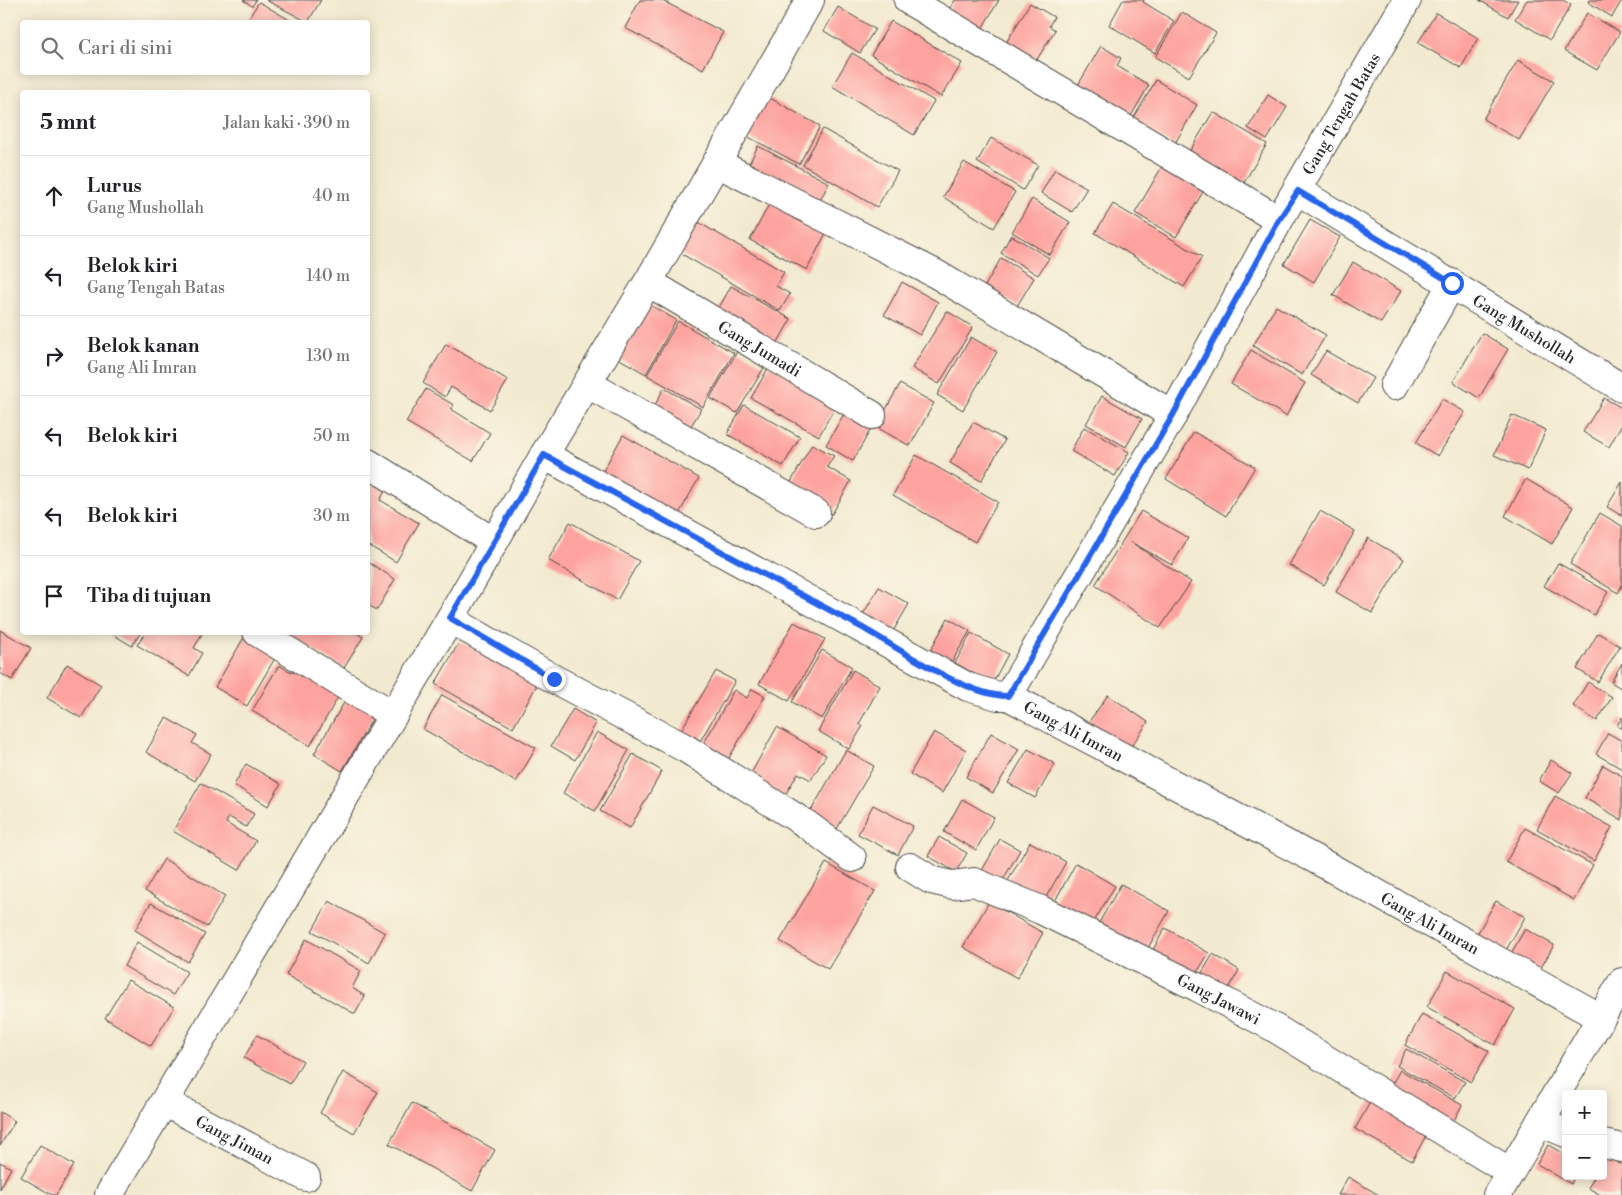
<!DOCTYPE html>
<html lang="id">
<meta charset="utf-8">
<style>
body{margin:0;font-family:"Libre Bodoni",serif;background:#f2f2f2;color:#202124}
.controls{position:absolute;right:15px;bottom:15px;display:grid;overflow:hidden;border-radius:5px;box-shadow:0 2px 12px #0003}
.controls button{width:45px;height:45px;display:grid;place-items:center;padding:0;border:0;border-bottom:1px solid #e0e0e0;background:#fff;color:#202124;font:25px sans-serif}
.stop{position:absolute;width:15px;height:15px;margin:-11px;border:4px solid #2563eb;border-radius:50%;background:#fff}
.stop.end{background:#2563eb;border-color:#fff;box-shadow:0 1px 5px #0008}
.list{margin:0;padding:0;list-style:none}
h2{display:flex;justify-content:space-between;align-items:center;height:65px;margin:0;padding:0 20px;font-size:21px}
h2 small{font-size:16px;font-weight:400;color:#757577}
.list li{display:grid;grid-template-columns:32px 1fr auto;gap:15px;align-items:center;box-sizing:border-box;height:80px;padding:0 20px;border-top:1px solid #e0e0e0}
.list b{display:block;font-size:19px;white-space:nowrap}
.list p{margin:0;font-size:16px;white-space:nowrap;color:#757577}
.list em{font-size:16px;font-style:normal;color:#757577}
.icon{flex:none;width:28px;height:28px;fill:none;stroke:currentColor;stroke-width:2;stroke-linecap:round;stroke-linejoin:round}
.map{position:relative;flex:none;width:1622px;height:1195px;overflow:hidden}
.search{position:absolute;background:#fff;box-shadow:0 2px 12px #0003;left:20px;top:20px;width:350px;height:55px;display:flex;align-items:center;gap:12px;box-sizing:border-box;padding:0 18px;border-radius:5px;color:#757577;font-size:19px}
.panel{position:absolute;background:#fff;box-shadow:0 2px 12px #0003;left:20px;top:90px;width:350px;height:545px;border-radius:5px}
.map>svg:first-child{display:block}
</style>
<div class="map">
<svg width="1622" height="1195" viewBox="0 0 1622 1195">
<rect width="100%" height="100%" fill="#fcf5e5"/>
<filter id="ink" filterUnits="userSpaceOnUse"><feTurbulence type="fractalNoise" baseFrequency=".02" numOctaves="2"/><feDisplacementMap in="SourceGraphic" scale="10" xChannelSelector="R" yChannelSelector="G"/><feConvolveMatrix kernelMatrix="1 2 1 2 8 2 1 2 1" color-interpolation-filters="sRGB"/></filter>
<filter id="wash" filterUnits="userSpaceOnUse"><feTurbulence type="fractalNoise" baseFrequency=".0096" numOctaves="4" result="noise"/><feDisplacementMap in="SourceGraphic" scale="20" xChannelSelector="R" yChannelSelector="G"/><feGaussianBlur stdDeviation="1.12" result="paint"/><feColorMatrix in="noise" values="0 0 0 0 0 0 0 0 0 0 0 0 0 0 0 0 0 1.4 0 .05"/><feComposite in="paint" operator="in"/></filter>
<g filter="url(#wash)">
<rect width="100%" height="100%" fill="#f2ead0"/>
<g id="blocks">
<g fill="#fda29f">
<path d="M243 0H256L252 6Z"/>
<path d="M266 0H321L308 22Z"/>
<path d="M640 0H661L723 32 703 69 625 28Z"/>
<path d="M955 0H999L980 32 947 13Z"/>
<path d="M1123 0H1144L1143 2 1174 21 1155 53 1109 25Z"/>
<path d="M1479 0H1518L1508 17Z"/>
<path d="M1527 0H1563L1571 5 1550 40 1515 19Z"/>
<path d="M1589 0H1622L1612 17 1588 2Z"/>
<path d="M259 2 293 22H246Z"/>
<path d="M1030 3 1054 17 1049 26 1055 30 1033 66 1003 48Z"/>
<path d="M838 7 875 29 860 53 824 31Z"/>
<path d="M1182 12 1216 33 1189 77 1155 57Z"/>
<path d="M1436 13 1478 38 1461 68 1418 43Z"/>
<path d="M1587 13 1620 32 1597 70 1564 51Z"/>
<path d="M891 21 962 63 941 97 871 55Z"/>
<path d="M1101 46 1121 58 1117 66 1149 85 1127 123 1074 92Z"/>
<path d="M852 53 934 101 914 135 832 86Z"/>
<path d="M1518 60 1554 81 1519 140 1483 119Z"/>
<path d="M1156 80 1197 105 1174 145 1132 121Z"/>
<path d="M763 94 820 126 799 164 741 133Z"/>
<path d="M1268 95 1287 107 1267 140 1248 128Z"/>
<path d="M1213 112 1267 144 1242 186 1188 154Z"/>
<path d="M823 129 898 171 877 207 803 165Z"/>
<path d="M991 138 1038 165 1023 190 977 162Z"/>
<path d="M758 146 829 183 815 210 744 174Z"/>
<path d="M1167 158 1196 176 1191 185 1203 192 1176 237 1135 213Z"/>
<path d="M964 162 1015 192 994 228 943 197Z"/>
<path d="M1055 169 1087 188 1072 212 1041 193Z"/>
<path d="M1032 199 1070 222 1050 255 1012 232Z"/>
<path d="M771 201 827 231 807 270 750 240Z"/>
<path d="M1113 204 1202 257 1184 287 1095 233Z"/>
<path d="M691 218 784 272 776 286 790 294 780 311 673 249Z"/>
<path d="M1310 220 1340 237 1314 282 1284 264Z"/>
<path d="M1011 235 1049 258 1038 275 1001 253Z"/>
<path d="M1001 258 1034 278 1017 306 985 286Z"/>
<path d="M1353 262 1401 291 1381 323 1333 295Z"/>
<path d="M902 282 938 302 920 335 884 315Z"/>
<path d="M731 286 791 319 774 349 715 315Z"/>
<path d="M647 303 676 320 646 374 616 357Z"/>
<path d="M1276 306 1326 335 1302 375 1253 346Z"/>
<path d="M947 311 973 327 939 384 912 368Z"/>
<path d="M678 321 734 353 703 407 647 375Z"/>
<path d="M1482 333 1508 349 1479 398 1453 382Z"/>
<path d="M971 337 997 352 963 410 937 395Z"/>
<path d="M446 344 508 380 490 410 451 387 445 397 423 383Z"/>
<path d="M738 350 765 366 737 413 710 398Z"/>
<path d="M1251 350 1305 383 1286 416 1231 384Z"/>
<path d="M1326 351 1373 378 1358 403 1311 375Z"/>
<path d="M770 365 837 403 819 436 751 398Z"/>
<path d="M900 384 934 403 910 446 876 427Z"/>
<path d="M664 388 701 409 687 433 651 413Z"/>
<path d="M426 389 454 405 451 409 490 433 473 461 406 422Z"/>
<path d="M1102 396 1142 419 1126 447 1086 424Z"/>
<path d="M1604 398 1622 408V424L1609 447 1583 432Z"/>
<path d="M1442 399 1465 412 1438 456 1416 443Z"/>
<path d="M744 405 800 437 783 466 727 434Z"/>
<path d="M845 412 872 427 853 461 826 445Z"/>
<path d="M1512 415 1546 430 1528 470 1494 455Z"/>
<path d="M973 422 1005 440 981 481 950 463Z"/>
<path d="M1084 427 1129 452 1115 476 1071 451Z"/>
<path d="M1194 432 1255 467 1226 516 1166 479Z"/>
<path d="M623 435 699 478 676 519 600 476Z"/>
<path d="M812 444 834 456 827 467 851 481 832 514 787 489Z"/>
<path d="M916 455 998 502 975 542 893 495Z"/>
<path d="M368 477 387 488 380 500 419 523 396 562 368 545Z"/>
<path d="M1526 479 1573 507 1552 544 1505 516Z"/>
<path d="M1622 482V516L1607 507Z"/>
<path d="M1141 511 1188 538 1172 565 1131 542 1191 582 1160 628 1095 585Z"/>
<path d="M1320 511 1355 531 1324 585 1289 565Z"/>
<path d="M1600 513 1622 526V585L1618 593 1570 564Z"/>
<path d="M570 522 639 561 617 600 548 560Z"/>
<path d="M1368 538 1404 559 1372 613 1336 592Z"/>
<path d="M368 562 395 579 377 610 368 605Z"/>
<path d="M1558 563 1608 592 1594 615 1544 586Z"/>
<path d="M879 587 909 604 889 638 859 621Z"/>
<path d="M948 618 970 631 951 663 930 651Z"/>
<path d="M794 622 825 639 789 701 759 684Z"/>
<path d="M0 630 31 648 12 680 0 673Z"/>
<path d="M109 632H141L132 646Z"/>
<path d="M145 632H203L194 648 202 653 189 676 137 645Z"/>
<path d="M283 632H355L363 637 344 668Z"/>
<path d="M971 633 1008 654 992 684 955 663Z"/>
<path d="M1598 633 1620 646 1598 682 1577 669Z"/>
<path d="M246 634 278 653 247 706 215 687Z"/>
<path d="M460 641 537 685 513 728 435 684Z"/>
<path d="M822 650 852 667 822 719 792 702Z"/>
<path d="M1622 663V689L1611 682Z"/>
<path d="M67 664 101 685 81 718 47 698Z"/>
<path d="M279 665 293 673 297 666 341 692 310 746 252 711Z"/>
<path d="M853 670 880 686 859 724 863 726 849 749 818 731Z"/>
<path d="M716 671 735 681 699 743 680 732Z"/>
<path d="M1588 682 1612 697 1597 721 1573 706Z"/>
<path d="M752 689 765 696 726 763 701 748 734 690 747 698Z"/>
<path d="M349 694 377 711 342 771 314 754Z"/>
<path d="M442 695 536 748 516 782 423 729Z"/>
<path d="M1108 695 1148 722 1128 751 1088 723Z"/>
<path d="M573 709 596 723 575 760 551 746Z"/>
<path d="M1622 717V729L1617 726Z"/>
<path d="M166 718 197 735 192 743 211 754 195 781 146 752Z"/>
<path d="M777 727 826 755 811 780 798 773 784 797 749 777Z"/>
<path d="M597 732 629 750 595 811 563 793Z"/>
<path d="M934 732 966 750 942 793 910 774Z"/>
<path d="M991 733 1019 749 993 793 966 777Z"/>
<path d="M1608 733 1622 741V769L1596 754Z"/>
<path d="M1028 749 1055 764 1035 798 1008 783Z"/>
<path d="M846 750 874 766 835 832 808 816Z"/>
<path d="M633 754 662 771 630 828 600 811Z"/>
<path d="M1551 760 1572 773 1559 793 1539 781Z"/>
<path d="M246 764 281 784 268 806 234 785Z"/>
<path d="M1603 765 1622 776V820L1585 798Z"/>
<path d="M201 783 254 814 246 827 229 817 226 823 256 841 239 870 173 831Z"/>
<path d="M1555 796 1612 827 1594 861 1537 829Z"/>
<path d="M962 799 994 817 976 850 944 832Z"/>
<path d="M873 805 913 826 898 855 858 834Z"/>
<path d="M1525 828 1593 865 1574 900 1506 862Z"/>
<path d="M939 837 967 853 956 872 928 856Z"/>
<path d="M1000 839 1020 850 1000 885 980 874Z"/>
<path d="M1030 842 1066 862 1041 906 1005 886Z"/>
<path d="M164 859 225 896 207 927 145 891Z"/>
<path d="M826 863 875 891 828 969 780 941Z"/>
<path d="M1076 863 1115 886 1089 930 1051 908Z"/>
<path d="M1121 884 1169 911 1144 955 1096 928Z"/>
<path d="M329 901 385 933 369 963 312 931Z"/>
<path d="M1496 901 1525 917 1501 959 1472 943Z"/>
<path d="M989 902 1043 933 1017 978 963 947Z"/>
<path d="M151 903 205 934 188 962 135 930Z"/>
<path d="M1165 928 1209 953 1192 981 1149 957Z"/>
<path d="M1525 929 1554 945 1538 973 1509 957Z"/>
<path d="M306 939 361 971 352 988 365 996 355 1014 286 975Z"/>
<path d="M137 942 187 972 173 995 124 966Z"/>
<path d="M1213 954 1239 970 1223 999 1196 983Z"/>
<path d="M1447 971 1515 1009 1495 1045 1427 1007Z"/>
<path d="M128 980 174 1007 151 1046 105 1018Z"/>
<path d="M1422 1014 1489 1051 1471 1082 1405 1045Z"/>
<path d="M257 1035 303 1061 290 1084 244 1058Z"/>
<path d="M1406 1049 1465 1082 1455 1098 1397 1066Z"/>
<path d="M1400 1070 1462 1105 1451 1126 1388 1091Z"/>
<path d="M343 1072 378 1092 354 1133 320 1113Z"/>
<path d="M1372 1099 1429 1130 1412 1161 1355 1129Z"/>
<path d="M412 1103 495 1150 472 1191 389 1144Z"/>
<path d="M0 1112 15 1121 0 1146Z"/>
<path d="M40 1145 74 1165 56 1195H52L21 1177Z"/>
<path d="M1548 1145 1566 1155V1176H1575L1571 1184 1537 1164Z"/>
<path d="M1607 1156 1622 1165V1195H1601L1588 1188 1595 1176H1603V1162Z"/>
<path d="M0 1162 11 1168 0 1189Z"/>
<path d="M1348 1177 1379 1195H1338Z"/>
</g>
</g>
</g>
<g filter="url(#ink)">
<use href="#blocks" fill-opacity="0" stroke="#494844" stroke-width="1"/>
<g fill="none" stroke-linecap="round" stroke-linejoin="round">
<defs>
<g id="minor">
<path d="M908 0 1279 220"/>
<path d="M717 163 936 274 1173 415"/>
<path id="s1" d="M1298 191 1622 388"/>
<path id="s2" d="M648 282 872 415"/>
<path d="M588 384 816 513"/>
<path d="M1394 386 1452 283"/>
<path id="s3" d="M544 455 968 687 998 696H1008L1326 865 1601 1018"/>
<path d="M368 463 494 542"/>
<path d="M450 619 554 679 685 748 806 824 852 858"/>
<path d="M257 632 393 715"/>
<path id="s4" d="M1008 696 1173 415 1279 220 1407 0"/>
<path id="s5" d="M910 867 931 880 952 885 974 882 1041 910 1197 987 1273 1027 1510 1172"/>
<path id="s6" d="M164 1102 306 1177"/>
<path d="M1540 1122 1566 1133"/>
<path d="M1603 1144 1622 1148"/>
<path d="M109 1195 450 619 544 455 648 282 810 0"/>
</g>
<path id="major" d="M1497 1195 1622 982"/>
</defs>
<use href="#minor" stroke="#494844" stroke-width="30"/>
<use href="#major" stroke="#494844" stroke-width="30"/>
<use href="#minor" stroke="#fff" stroke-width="28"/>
<use href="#major" stroke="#fff" stroke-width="28"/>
</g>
</g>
<g fill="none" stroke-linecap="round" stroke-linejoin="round" filter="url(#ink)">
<path stroke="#2563eb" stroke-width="6" d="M554 679 450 618 544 455C649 512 755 570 861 627 899 648 967 697 1008 696L1173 415 1279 220 1298 191 1452 283"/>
</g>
<g text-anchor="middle" stroke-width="4" stroke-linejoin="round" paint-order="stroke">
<g font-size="16" fill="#2b2b2b" stroke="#fcf5e5">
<text dy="6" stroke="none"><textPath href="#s4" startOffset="671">Gang Tengah Batas</textPath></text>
<text dy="6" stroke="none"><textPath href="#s1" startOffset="265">Gang Mushollah</textPath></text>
<text dy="6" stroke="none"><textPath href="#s2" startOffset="130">Gang Jumadi</textPath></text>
<text dy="6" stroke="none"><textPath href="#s3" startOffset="599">Gang Ali Imran</textPath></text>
<text dy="6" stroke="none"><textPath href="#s3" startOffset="1004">Gang Ali Imran</textPath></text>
<text dy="6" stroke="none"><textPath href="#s5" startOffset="340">Gang Jawawi</textPath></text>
<text dy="6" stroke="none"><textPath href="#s6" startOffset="80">Gang Jiman</textPath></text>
</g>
</g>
</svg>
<div class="controls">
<button>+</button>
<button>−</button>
</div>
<div class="stop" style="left:1452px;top:283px"></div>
<div class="stop end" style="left:554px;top:679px"></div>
<div class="search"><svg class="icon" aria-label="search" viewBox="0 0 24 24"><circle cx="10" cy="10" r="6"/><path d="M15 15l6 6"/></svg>Cari di sini</div>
<section class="panel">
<h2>5 mnt<small>Jalan kaki · 390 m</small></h2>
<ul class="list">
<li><svg class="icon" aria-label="ahead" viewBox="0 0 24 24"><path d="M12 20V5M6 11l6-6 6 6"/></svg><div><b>Lurus</b><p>Gang Mushollah</p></div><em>40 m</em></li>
<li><svg class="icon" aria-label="left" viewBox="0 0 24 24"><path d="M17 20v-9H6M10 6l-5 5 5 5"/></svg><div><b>Belok kiri</b><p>Gang Tengah Batas</p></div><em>140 m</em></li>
<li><svg class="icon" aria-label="right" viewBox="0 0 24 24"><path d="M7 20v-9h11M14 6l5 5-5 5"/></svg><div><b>Belok kanan</b><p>Gang Ali Imran</p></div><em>130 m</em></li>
<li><svg class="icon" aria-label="left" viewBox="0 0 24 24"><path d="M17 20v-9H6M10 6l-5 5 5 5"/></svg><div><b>Belok kiri</b></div><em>50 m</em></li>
<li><svg class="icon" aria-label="left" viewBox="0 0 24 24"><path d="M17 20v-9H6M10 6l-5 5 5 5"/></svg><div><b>Belok kiri</b></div><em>30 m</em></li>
<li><svg class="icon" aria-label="arrive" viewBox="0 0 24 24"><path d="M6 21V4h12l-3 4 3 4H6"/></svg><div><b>Tiba di tujuan</b></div></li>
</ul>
</section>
</div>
